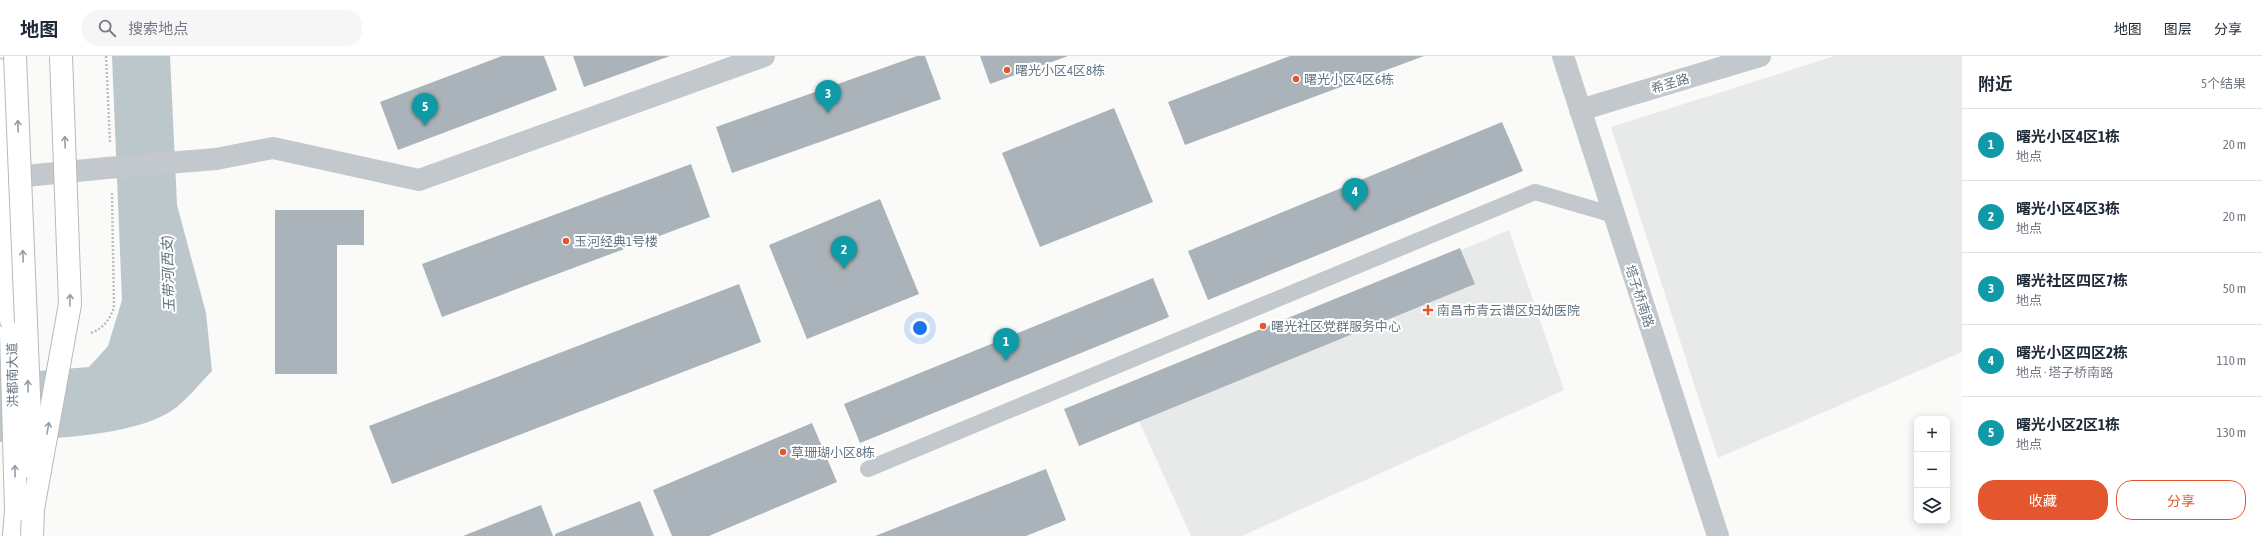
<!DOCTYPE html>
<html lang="zh">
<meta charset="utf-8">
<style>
body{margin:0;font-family:"Asap Condensed","Noto Sans SC",sans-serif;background:#f6f6f7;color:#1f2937}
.controls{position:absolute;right:12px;bottom:12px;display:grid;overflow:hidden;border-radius:8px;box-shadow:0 2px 10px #0003}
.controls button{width:36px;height:36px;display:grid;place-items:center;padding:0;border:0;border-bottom:1px solid #e0e1e3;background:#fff;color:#1f2937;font:20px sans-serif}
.you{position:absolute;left:920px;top:272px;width:14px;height:14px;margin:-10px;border:3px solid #fff;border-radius:50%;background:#1a73e8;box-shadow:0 0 0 6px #1a73e833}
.badge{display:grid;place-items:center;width:26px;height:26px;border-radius:50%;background:#e4572e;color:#fff;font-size:13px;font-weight:700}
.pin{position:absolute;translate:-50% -33px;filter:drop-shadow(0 1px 2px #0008)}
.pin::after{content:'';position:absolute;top:21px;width:14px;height:12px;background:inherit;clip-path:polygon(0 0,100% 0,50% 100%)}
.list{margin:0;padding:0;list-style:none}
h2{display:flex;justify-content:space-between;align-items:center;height:52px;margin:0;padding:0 16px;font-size:17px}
h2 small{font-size:13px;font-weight:400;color:#747a83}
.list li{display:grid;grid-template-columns:26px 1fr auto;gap:12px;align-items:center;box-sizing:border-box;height:72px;padding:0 16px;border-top:1px solid #e0e1e3}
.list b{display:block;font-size:15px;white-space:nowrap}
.list p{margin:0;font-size:13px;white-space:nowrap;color:#747a83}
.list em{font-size:13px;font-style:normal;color:#747a83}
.actions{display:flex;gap:8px;padding:12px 16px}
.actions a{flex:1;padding:9px 0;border:1px solid #e4572e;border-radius:16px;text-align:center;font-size:14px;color:#e4572e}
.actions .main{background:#e4572e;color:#fff}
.icon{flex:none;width:22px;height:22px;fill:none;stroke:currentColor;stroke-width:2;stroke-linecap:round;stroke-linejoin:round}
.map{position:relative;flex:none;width:1962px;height:480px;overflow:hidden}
header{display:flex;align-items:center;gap:24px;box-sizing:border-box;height:56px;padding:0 20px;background:#fff;border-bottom:1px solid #e0e1e3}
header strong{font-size:19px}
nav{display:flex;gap:22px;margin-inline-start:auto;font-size:14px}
.search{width:280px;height:36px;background:#f6f6f7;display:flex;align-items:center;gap:10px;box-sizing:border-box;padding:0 14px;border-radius:16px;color:#747a83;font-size:15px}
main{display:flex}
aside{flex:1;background:#fff}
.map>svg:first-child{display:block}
</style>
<header>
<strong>地图</strong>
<div class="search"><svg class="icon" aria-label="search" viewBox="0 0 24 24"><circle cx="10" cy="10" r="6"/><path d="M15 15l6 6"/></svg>搜索地点</div>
<nav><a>地图</a><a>图层</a><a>分享</a></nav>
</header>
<main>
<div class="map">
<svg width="1962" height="480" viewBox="0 0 1962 480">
<rect width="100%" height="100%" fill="#fafaf8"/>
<g fill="#e8e9e9">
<path d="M1835 0H1962V296L1718 402 1611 71Z"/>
<path d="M1509 174 1564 334 1242 480H1191L1126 336Z"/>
</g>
<path fill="#bbc7cb" d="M112 0H170L177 149 206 257 212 315C201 326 190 340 178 350 141 381 48 382 0 386V318L89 311 108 290 122 244Z"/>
<g fill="#aab3b9">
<path d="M502 0H544L557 34 398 94 380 46Z"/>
<path d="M573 0H670L584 31Z"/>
<path d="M917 0H925L941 43 732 117 716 71Z"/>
<path d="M980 0H1068L990 28Z"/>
<path d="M1290 0H1424L1185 89 1168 46Z"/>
<path d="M1114 52 1153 146 1040 191 1002 97Z"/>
<path d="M1502 66 1523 115 1208 244 1188 195Z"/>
<path d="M691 108 710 161 442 261 422 208Z"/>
<path d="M880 143 919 238 807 283 769 189Z"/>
<path d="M275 154H364V189H337V318H275Z"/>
<path d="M1460 192 1475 228 1079 390 1064 353Z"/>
<path d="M1153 222 1169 261 860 387 844 348Z"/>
<path d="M739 228 761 286 392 428 369 370Z"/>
<path d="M812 367 837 426 709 480H672L653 434Z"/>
<path d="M1046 413 1066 464 1026 480H875Z"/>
<path d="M640 445 654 480H555V478Z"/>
<path d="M541 449 553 480H463Z"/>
</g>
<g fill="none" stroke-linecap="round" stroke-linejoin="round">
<defs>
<g id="primary">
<path d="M0 14 11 264"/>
<path d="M14 480 16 454"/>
</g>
</defs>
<use href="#primary" stroke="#b5babe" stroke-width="24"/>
<g stroke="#bbbfc2" stroke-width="2.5" stroke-dasharray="2 2" stroke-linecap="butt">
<path d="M106 0 110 86"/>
<path d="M91 277C104 272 109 264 114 252L112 137"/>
</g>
<path stroke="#c3c8cc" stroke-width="16" d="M868 413 1535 136 1614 159"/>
<g stroke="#c3c8cc" stroke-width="22">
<path d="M1563 0 1718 480"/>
<path d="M1580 54 1760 0"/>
<path d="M216 103 273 92 419 124 764 0"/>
<path d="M5 122 107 112"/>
</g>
<use href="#primary" stroke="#fff" stroke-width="22"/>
<defs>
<g id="primary-bridge">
<path d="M15 0 32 412"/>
<path d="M11 277 16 454"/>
<path d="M32 480 33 453 70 248 61 0"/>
</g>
</defs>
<use href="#primary-bridge" stroke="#b5babe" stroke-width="24" stroke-linecap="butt"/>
<path stroke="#c3c8cc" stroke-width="22" d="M107 112 216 103"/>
<use href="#primary-bridge" stroke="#fff" stroke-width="22"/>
</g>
<defs><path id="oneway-shaft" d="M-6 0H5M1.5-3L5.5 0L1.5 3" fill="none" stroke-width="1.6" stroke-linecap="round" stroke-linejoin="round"/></defs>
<g stroke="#939fa8">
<use href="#oneway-shaft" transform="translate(18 70) rotate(-92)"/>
<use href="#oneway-shaft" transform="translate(65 86) rotate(-92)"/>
<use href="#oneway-shaft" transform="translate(23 200) rotate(-92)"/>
<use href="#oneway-shaft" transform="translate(70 244) rotate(-89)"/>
<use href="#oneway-shaft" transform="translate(28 330) rotate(-92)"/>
<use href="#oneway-shaft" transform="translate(48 372) rotate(-80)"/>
<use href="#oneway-shaft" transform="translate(15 415) rotate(-91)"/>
</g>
<g fill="#e4572e" stroke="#fff" stroke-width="1.5">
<circle cx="1007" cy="14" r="4"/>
<circle cx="1296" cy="23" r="4"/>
<circle cx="566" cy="185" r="4"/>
<path d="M1426 248h4v4h4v4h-4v4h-4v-4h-4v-4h4z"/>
<circle cx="1263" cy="270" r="4"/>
<circle cx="783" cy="396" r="4"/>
</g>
<g text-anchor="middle" stroke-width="4" stroke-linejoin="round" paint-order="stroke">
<g font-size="13" fill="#657683" stroke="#fff" text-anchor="start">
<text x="1015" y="19">曙光小区4区8栋</text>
<text x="1304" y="28">曙光小区4区6栋</text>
<text x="574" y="190">玉河经典1号楼</text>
<text x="1437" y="259">南昌市青云谱区妇幼医院</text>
<text x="1271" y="275">曙光社区党群服务中心</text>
<text x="791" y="401">草珊瑚小区8栋</text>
</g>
<g font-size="13" fill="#657683" stroke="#fff">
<text transform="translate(1670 27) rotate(-17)" y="5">希圣路</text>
<text transform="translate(1640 240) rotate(72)" y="5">塔子桥南路</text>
<text transform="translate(12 319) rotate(-91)" y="5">洪都南大道</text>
</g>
<g font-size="14" font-style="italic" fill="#60757c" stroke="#fff">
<text transform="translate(168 218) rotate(-92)" y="5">玉带河(西支)</text>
</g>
</g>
</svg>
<div class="controls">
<button>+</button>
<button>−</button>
<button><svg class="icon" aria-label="layers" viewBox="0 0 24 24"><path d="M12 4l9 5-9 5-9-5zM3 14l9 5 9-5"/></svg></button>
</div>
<div class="you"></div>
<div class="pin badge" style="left:1006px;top:305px;background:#0f9aa8">1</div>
<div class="pin badge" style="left:844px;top:213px;background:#0f9aa8">2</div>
<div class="pin badge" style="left:828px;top:57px;background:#0f9aa8">3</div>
<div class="pin badge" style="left:1355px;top:155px;background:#0f9aa8">4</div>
<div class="pin badge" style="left:425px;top:70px;background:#0f9aa8">5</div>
</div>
<aside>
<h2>附近<small>5个结果</small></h2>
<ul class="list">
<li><span class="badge" style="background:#0f9aa8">1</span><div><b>曙光小区4区1栋</b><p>地点</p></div><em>20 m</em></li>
<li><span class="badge" style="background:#0f9aa8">2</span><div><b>曙光小区4区3栋</b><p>地点</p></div><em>20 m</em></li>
<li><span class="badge" style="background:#0f9aa8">3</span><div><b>曙光社区四区7栋</b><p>地点</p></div><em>50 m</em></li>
<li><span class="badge" style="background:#0f9aa8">4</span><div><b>曙光小区四区2栋</b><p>地点 · 塔子桥南路</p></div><em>110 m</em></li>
<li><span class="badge" style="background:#0f9aa8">5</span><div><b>曙光小区2区1栋</b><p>地点</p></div><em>130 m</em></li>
</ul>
<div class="actions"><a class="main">收藏</a><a>分享</a></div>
</aside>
</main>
